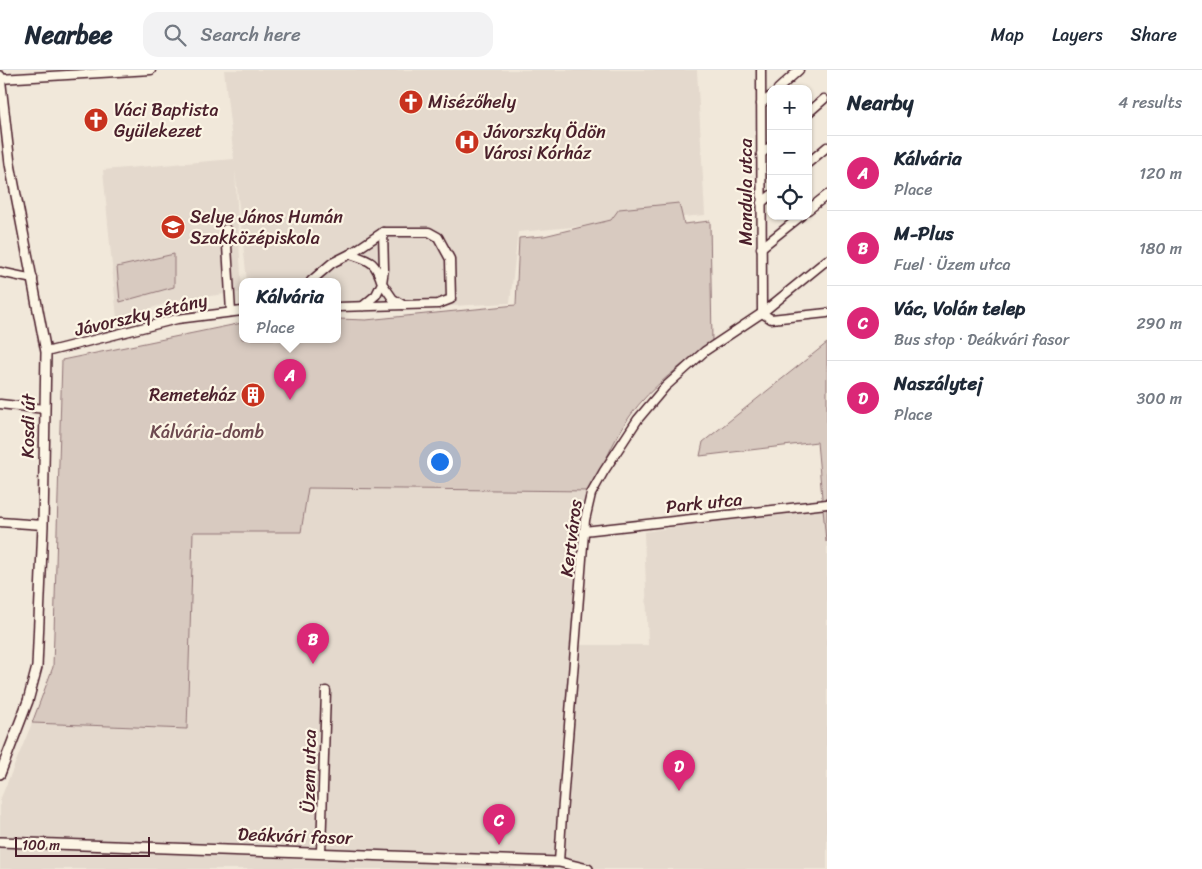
<!DOCTYPE html>
<meta charset="utf-8">
<style>
body{margin:0;font-family:Sriracha,sans-serif;background:#f2f2f3;color:#1f2937}
.controls{position:absolute;right:15px;top:15px;display:grid;overflow:hidden;border-radius:10px;box-shadow:0 1px 4px #0004}
.controls button{width:45px;height:45px;display:grid;place-items:center;padding:0;border:0;border-bottom:1px solid #e0e1e3;background:#fff;color:#1f2937;font:25px sans-serif}
.scale{position:absolute;left:15px;bottom:12px;width:135px;box-sizing:border-box;padding-left:5px;border:2px solid #4a1f2b;border-top:0;font-size:14px;line-height:18px;white-space:nowrap;color:#4a1f2b;-webkit-text-stroke:4px #fcf5e5;paint-order:stroke}
.you{position:absolute;left:439px;top:391px;width:18px;height:18px;margin:-12px;border:4px solid #fff;border-radius:50%;background:#1a73e8;box-shadow:0 0 0 8px #1a73e833}
.badge{display:grid;place-items:center;width:32px;height:32px;border-radius:50%;background:#db2777;color:#fff;font-size:16px;font-weight:700}
.pin{position:absolute;translate:-50% -41px;filter:drop-shadow(0 1px 2px #0008)}
.pin::after{content:'';position:absolute;top:26px;width:18px;height:15px;background:inherit;clip-path:polygon(0 0,100% 0,50% 100%)}
.popup{position:absolute;left:239px;top:208px;width:102px;height:65px;box-sizing:border-box;display:grid;place-content:center;border-radius:10px;background:#fff;filter:drop-shadow(0 1px 4px #0005);font-size:16px;white-space:nowrap;color:#747a83}
.popup b{font-size:19px;color:#1f2937}
.popup::after{content:'';position:absolute;left:50%;top:100%;margin-left:-10px;border:10px solid transparent;border-top-color:#fff}
.list{margin:0;padding:0;list-style:none}
h2{display:flex;justify-content:space-between;align-items:center;height:65px;margin:0;padding:0 20px;font-size:21px}
h2 small{font-size:16px;font-weight:400;color:#747a83}
.list li{display:grid;grid-template-columns:32px 1fr auto;gap:15px;align-items:center;box-sizing:border-box;height:75px;padding:0 20px;border-top:1px solid #e0e1e3}
.list b{display:block;font-size:19px;white-space:nowrap}
.list p{margin:0;font-size:16px;white-space:nowrap;color:#747a83}
.list em{font-size:16px;font-style:normal;color:#747a83}
.icon{flex:none;width:28px;height:28px;fill:none;stroke:currentColor;stroke-width:2;stroke-linecap:round;stroke-linejoin:round}
.map{position:relative;flex:none;width:827px;height:799px;overflow:hidden}
header{display:flex;align-items:center;gap:30px;box-sizing:border-box;height:70px;padding:0 25px;background:#fff;border-bottom:1px solid #e0e1e3}
header strong{font-size:24px}
nav{display:flex;gap:28px;margin-inline-start:auto;font-size:18px}
.search{width:350px;height:45px;background:#f2f2f3;display:flex;align-items:center;gap:12px;box-sizing:border-box;padding:0 18px;border-radius:15px;color:#747a83;font-size:19px}
main{display:flex}
aside{flex:1;background:#fff}
.map>svg:first-child{display:block}
</style>
<header>
<strong>Nearbee</strong>
<div class="search"><svg class="icon" aria-label="search" viewBox="0 0 24 24"><circle cx="10" cy="10" r="6"/><path d="M15 15l6 6"/></svg>Search here</div>
<nav><a>Map</a><a>Layers</a><a>Share</a></nav>
</header>
<main>
<div class="map">
<svg width="827" height="799" viewBox="0 0 827 799">
<rect width="100%" height="100%" fill="#f1e8da"/>
<filter id="ink" filterUnits="userSpaceOnUse"><feTurbulence type="fractalNoise" baseFrequency=".02" numOctaves="2"/><feDisplacementMap in="SourceGraphic" scale="10" xChannelSelector="R" yChannelSelector="G"/><feConvolveMatrix kernelMatrix="1 2 1 2 8 2 1 2 1" color-interpolation-filters="sRGB"/></filter>
<g filter="url(#ink)">
<g fill="#e4d9cd">
<path d="M224 0H697L705 145 518 162 510 233 338 242V211H247L235 100 242 222 177 230 117 249 103 100 234 89Z"/>
<path d="M308 418 593 421 572 575H648L644 462 823 432 826 471H827V799H0V730L32 653 187 659 192 462H301Z"/>
</g>
<g fill="#d8cac0" stroke="#917476">
<path d="M679 133 684 154 710 151 712 272C683 294 651 316 630 346 614 369 603 395 593 421L308 418 301 462H193L187 659 32 653 53 597 62 290 242 253V269H338V249L366 250 516 235 519 168 544 166 611 150 619 139Z"/>
<path d="M174 184V217L120 232 117 197Z"/>
<path d="M827 273V471L826 472 817 372 700 386 703 372Z"/>
</g>
<g fill="none" stroke-linecap="round" stroke-linejoin="round">
<defs>
<g id="minor">
<path d="M761 0 762 243"/>
<path d="M0 9 151 0"/>
<path d="M778 19 799 0"/>
<path d="M761 34 771 26"/>
<path d="M808 43 824 29"/>
<path d="M761 84 771 76"/>
<path d="M808 93 827 77"/>
<path d="M761 133 771 125"/>
<path d="M808 140 827 125"/>
<path d="M226 159 231 242"/>
<path d="M383 162 384 199 382 213 393 229 403 235"/>
<path d="M761 178 801 146"/>
<path d="M0 202 33 209"/>
<path d="M311 211 332 193 350 184C371 191 375 191 382 213L376 225 363 236"/>
<path d="M338 237 438 234 451 229 450 189 438 167 429 162H383L350 184"/>
<path d="M762 243 771 249 827 243"/>
<path d="M46 282 177 249 242 241"/>
<path d="M0 334 45 339"/>
<path d="M0 452 43 455"/>
<path d="M584 461 827 434"/>
<path d="M321 782 326 621"/>
<path d="M559 792 562 745 585 450 591 424 604 401 638 349 665 317 705 281 762 243 827 190"/>
</g>
<g id="tertiary">
<path d="M0 6 10 94 46 282 43 455 37 597 28 631 0 704"/>
<path d="M0 772 559 792 588 799"/>
</g>
</defs>
<use href="#minor" stroke="#4a1f2b" stroke-width="11"/>
<use href="#tertiary" stroke="#4a1f2b" stroke-width="12"/>
<use href="#minor" stroke="#fcf5e5" stroke-width="8"/>
<use href="#tertiary" stroke="#fcf5e5" stroke-width="9"/>
</g>
</g>
<defs>
<symbol id="church-disc" viewBox="-11 -11 22 22"><circle r="9.5" fill="#c8321e" stroke="#fcf5e5"/><path d="M-1.2-6h2.4v3.5h3.3v2.4h-3.3V6h-2.4V-.1h-3.3v-2.4h3.3Z" fill="#fff"/></symbol>
<symbol id="hospital-disc" viewBox="-11 -11 22 22"><circle r="9.5" fill="#c8321e" stroke="#fcf5e5"/><path d="M-5-5h3v3.5h4V-5h3V5h-3V1.5h-4V5h-3Z" fill="#fff"/></symbol>
<symbol id="school-disc" viewBox="-11 -11 22 22"><circle r="9.5" fill="#c8321e" stroke="#fcf5e5"/><path d="M0-5L7-2L0 1L-7-2ZM-4 1L0 2.5L4 1V4Q0 6-4 4Z" fill="#fff"/></symbol>
<symbol id="building-disc" viewBox="-11 -11 22 22"><circle r="9.5" fill="#c8321e" stroke="#fcf5e5"/><path d="M-4-6H4V6H1V3H-1V6H-4ZM-2.5-4.3h1.7v1.8h-1.7ZM.8-4.3h1.7v1.8H.8ZM-2.5-1h1.7V.8h-1.7ZM.8-1h1.7V.8H.8Z" fill="#fff"/></symbol>
</defs>
<g fill-rule="evenodd">
<use href="#church-disc" x="397" y="18" width="28" height="28"/>
<use href="#church-disc" x="82" y="36" width="28" height="28"/>
<use href="#hospital-disc" x="453" y="58" width="28" height="28"/>
<use href="#school-disc" x="159" y="143" width="28" height="28"/>
<use href="#building-disc" x="239" y="311" width="28" height="28"/>
</g>
<g text-anchor="middle" stroke-width="4.5" stroke-linejoin="round" paint-order="stroke">
<g font-size="18" fill="#4a1f2b" stroke="#fcf5e5" text-anchor="start">
<text x="428" y="38">Misézőhely</text>
<text x="114" y="46">Váci Baptista<tspan x="114" dy="21">Gyülekezet</tspan></text>
<text x="484" y="68">Jávorszky Ödön<tspan x="484" dy="21">Városi Kórház</tspan></text>
<text x="190" y="153">Selye János Humán<tspan x="190" dy="21">Szakközépiskola</tspan></text>
<text x="236" y="331" text-anchor="end">Remeteház</text>
</g>
<g font-size="18" fill="#4a1f2b" stroke="#fcf5e5">
<text transform="translate(746 122) rotate(-90)" y="6">Mandula utca</text>
<text transform="translate(141 245) rotate(-13)" y="6">Jávorszky sétány</text>
<text transform="translate(28 356) rotate(-89)" y="6">Kosdi út</text>
<text transform="translate(704 433) rotate(-6)" y="6">Park utca</text>
<text transform="translate(571 468) rotate(-83)" y="6">Kertváros</text>
<text transform="translate(309 701) rotate(-89)" y="6">Üzem utca</text>
<text transform="translate(295 766) rotate(2)" y="6">Deákvári fasor</text>
</g>
<g font-size="18" fill="#6e4a50" stroke="#fcf5e5">
<text x="207" y="368">Kálvária-domb</text>
</g>
</g>
</svg>
<div class="controls">
<button>+</button>
<button>−</button>
<button><svg class="icon" aria-label="locate" viewBox="0 0 24 24"><circle cx="12" cy="12" r="6"/><path d="M12 2v4M12 18v4M2 12h4M18 12h4"/></svg></button>
</div>
<div class="scale">100 m</div>
<div class="you"></div>
<div class="pin badge" style="left:290px;top:330px">A</div>
<div class="popup"><b>Kálvária</b>Place</div>
<div class="pin badge" style="left:313px;top:594px">B</div>
<div class="pin badge" style="left:499px;top:775px">C</div>
<div class="pin badge" style="left:679px;top:721px">D</div>
</div>
<aside>
<h2>Nearby<small>4 results</small></h2>
<ul class="list">
<li><span class="badge">A</span><div><b>Kálvária</b><p>Place</p></div><em>120 m</em></li>
<li><span class="badge">B</span><div><b>M-Plus</b><p>Fuel · Üzem utca</p></div><em>180 m</em></li>
<li><span class="badge">C</span><div><b>Vác, Volán telep</b><p>Bus stop · Deákvári fasor</p></div><em>290 m</em></li>
<li><span class="badge">D</span><div><b>Naszálytej</b><p>Place</p></div><em>300 m</em></li>
</ul>
</aside>
</main>
